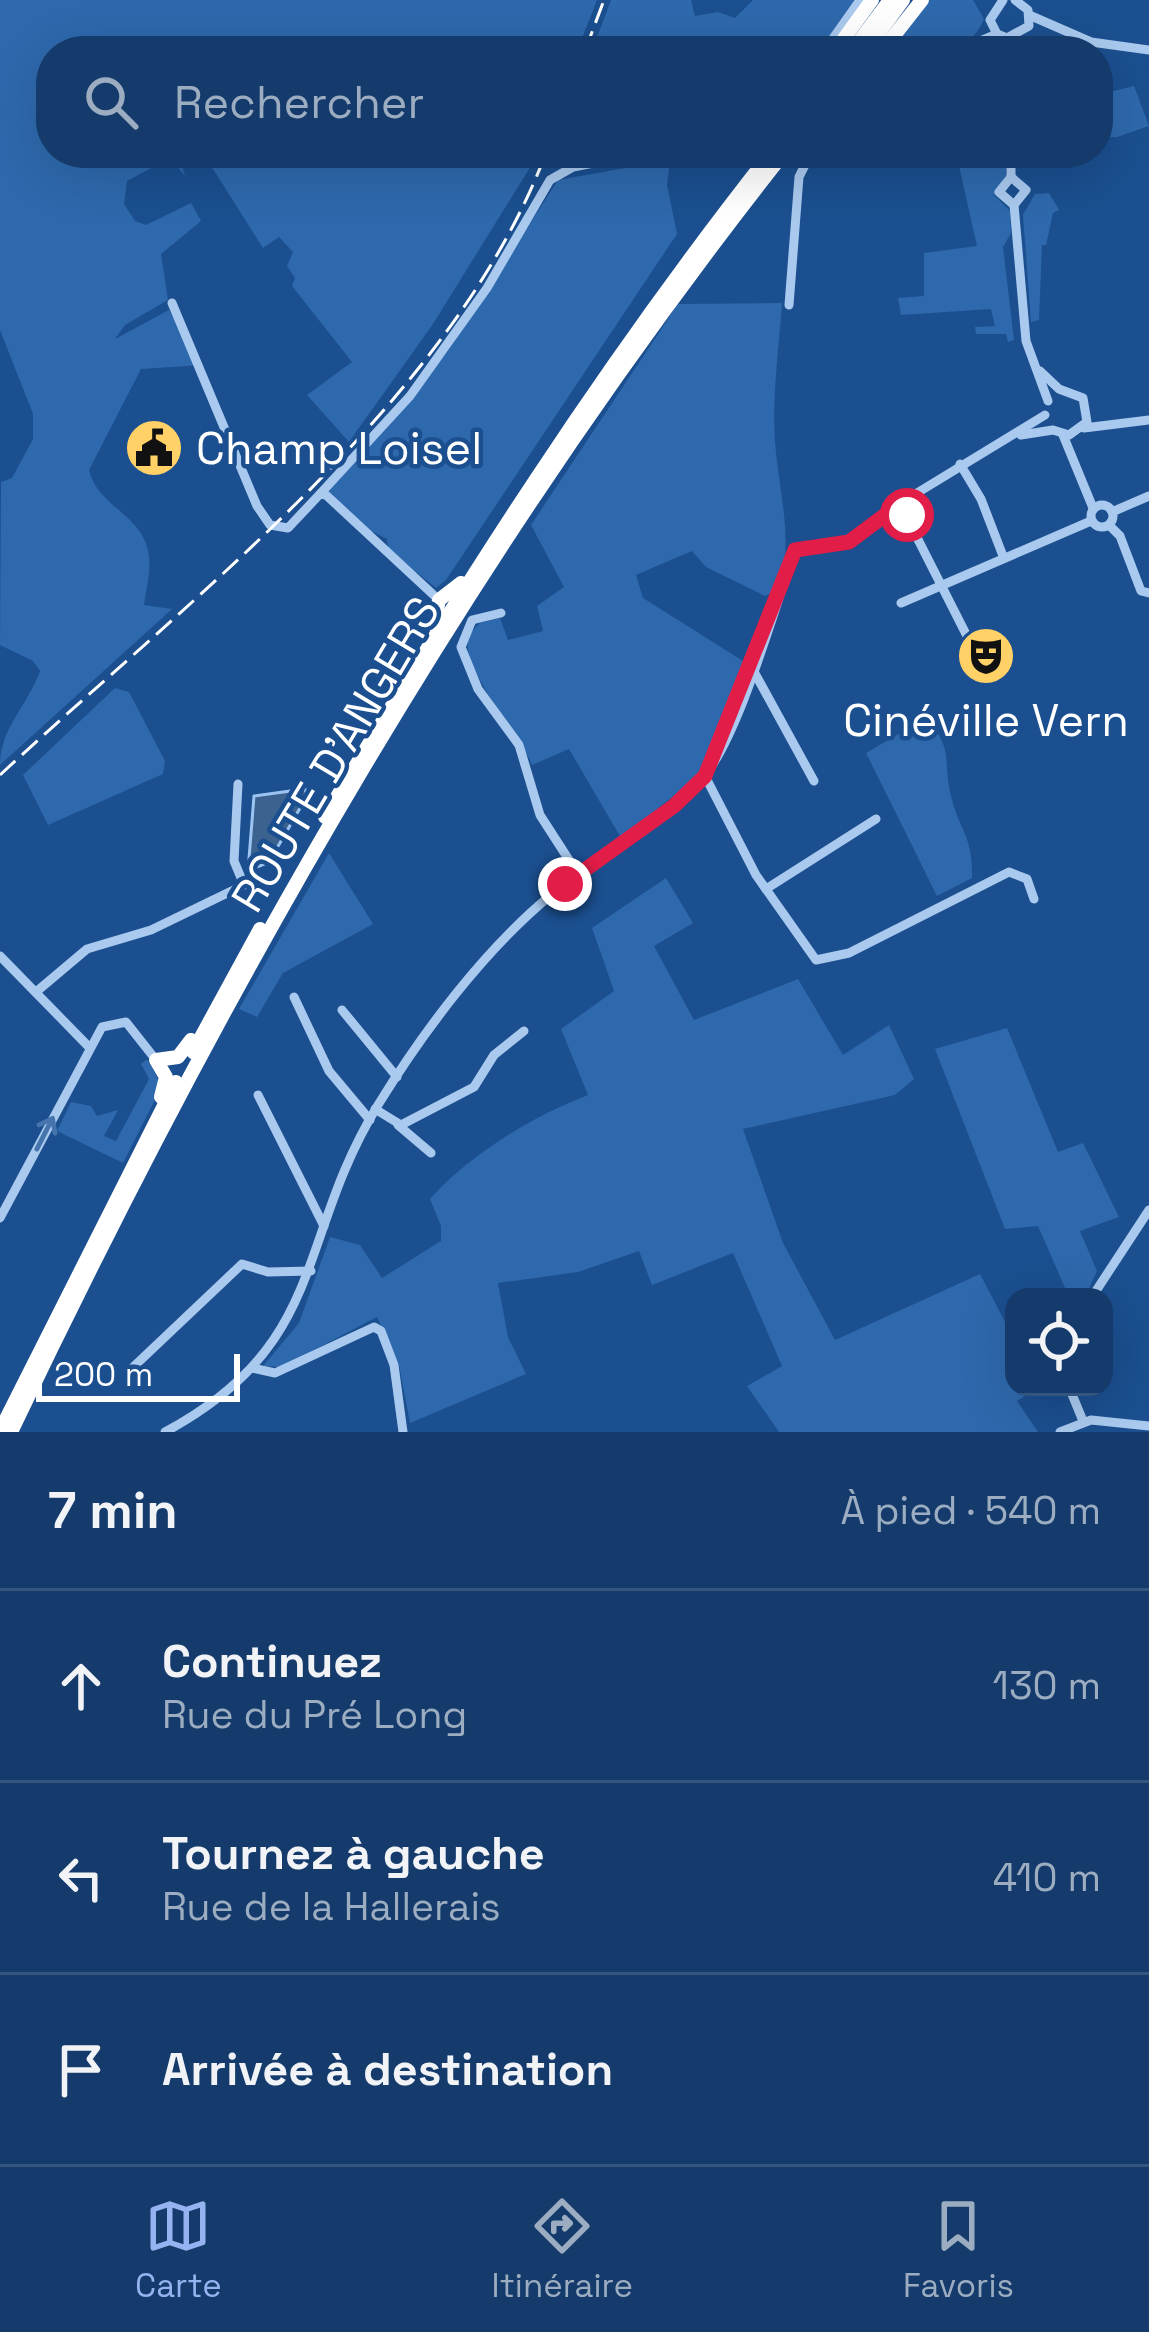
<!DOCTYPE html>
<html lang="fr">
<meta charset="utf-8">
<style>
body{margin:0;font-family:"Space Grotesk",sans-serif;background:#1d4271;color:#f1f3f6}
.controls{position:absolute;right:36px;bottom:36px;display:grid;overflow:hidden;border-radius:24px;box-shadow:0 12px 48px #0002}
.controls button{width:108px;height:108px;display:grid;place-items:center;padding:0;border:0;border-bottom:3px solid #33557e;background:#143b6b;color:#f1f3f6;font:60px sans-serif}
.scale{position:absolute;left:36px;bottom:30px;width:204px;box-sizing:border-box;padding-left:12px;border:6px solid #fff;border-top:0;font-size:33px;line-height:42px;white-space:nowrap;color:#fff;-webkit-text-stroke:9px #1b4f8f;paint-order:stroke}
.stop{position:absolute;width:36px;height:36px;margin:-27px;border:9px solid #e11d48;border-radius:50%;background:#fff}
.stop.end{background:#e11d48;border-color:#fff;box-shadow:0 3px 12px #0008}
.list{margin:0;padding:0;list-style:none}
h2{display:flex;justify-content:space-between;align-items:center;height:156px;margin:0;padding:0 48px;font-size:51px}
h2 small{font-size:39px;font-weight:400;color:#9dadc1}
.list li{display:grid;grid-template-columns:78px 1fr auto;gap:36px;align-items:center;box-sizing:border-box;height:192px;padding:0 48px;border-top:3px solid #33557e}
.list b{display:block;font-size:45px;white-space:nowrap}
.list p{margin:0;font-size:39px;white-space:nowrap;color:#9dadc1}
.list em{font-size:39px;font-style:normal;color:#9dadc1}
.icon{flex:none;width:66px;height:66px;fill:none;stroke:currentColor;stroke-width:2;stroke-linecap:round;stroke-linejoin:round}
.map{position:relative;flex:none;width:1149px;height:1432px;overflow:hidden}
.search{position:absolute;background:#143b6b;box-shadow:0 12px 48px #0002;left:36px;right:36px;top:36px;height:132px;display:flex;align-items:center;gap:30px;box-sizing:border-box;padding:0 42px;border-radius:48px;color:#9dadc1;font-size:45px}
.sheet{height:732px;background:#143b6b}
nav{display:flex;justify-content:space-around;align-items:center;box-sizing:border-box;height:168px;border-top:3px solid #33557e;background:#143b6b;font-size:33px;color:#9dadc1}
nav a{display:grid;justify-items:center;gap:6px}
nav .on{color:#95b2f1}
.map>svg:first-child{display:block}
</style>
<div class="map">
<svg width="1149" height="1432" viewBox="0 0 1149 1432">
<rect width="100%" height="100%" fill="#1b4f8f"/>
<g fill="#2e69ad">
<path d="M0 0H597L577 51H156L150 46 151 51H51V153H178L185 176 170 158 127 181 124 204 135 221 146 225 191 203 201 221 161 254 168 300 125 325 115 339 169 310 203 365 141 369 89 470C98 508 144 514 149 556 151 573 146 589 144 605L172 609 0 765C0 728 28 705 40 671L33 661 0 645 1 482 12 478 33 439V414L0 330Z"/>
<path d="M611 0H691L695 16 718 12 735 18 753 0H854L819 51H592Z"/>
<path d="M930 0H973L984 19C968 59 924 51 886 51Z"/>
<path d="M1134 86 1149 126 1117 137H1098V95Z"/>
<path d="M203 153H539L433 324 349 442 307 395 352 362 292 286 295 278 287 266 293 252 279 237 263 248Z"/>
<path d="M956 153H1006V175L994 195 1010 211 1011 233 1003 247 1014 340 1008 342 1006 334H976L975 327 995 326 991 309 901 315 898 298 924 296V253L977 246Z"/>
<path d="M670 160 667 185 677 234 446 580 436 588 388 549 387 539 367 529 326 491 448 351 558 180Z"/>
<path d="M1049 193 1059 210 1053 213 1046 245H1042L1039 320 1031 322 1023 215 1035 194Z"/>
<path d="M782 303C779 348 772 396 775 442 779 493 794 539 779 589L765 596 706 567 692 551 636 575 643 598 743 661 747 669 698 776 621 838 569 749 532 765C518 732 460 668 468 635L480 623 500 618 508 640 543 631 537 606 564 587 531 525 678 304Z"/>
<path d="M115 688 129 692 165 761 163 774 48 825 23 775Z"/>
<path d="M926 718C955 751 942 758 951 796 960 833 973 835 972 878L937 896 866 753Z"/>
<path d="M329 853 373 924 283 973 257 1017 239 1009Z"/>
<path d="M666 878 693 923 654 946 694 1020 798 979 843 1055 889 1025 914 1079 895 1095 743 1129 783 1243 835 1340 980 1274 1014 1339V1387H1039L1017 1401 1038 1432H779L747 1386 782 1366 733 1253 652 1285 639 1251 578 1272 498 1283 508 1337 526 1374 410 1423 399 1365 377 1317 281 1367 263 1366 299 1323 330 1237 360 1245 382 1278 441 1241V1226L430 1199C470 1154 533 1116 588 1095L561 1029 614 991 592 928Z"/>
<path d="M1007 1028 1058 1152 1083 1143 1119 1217 1080 1231 1097 1271 1085 1297H1069L1038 1226 1005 1229 935 1049Z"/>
<path d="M147 1059 162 1086 123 1163 57 1131 71 1102 91 1106 97 1116 118 1110 104 1136 116 1141 149 1079 141 1064Z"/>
</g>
<path fill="#3c6290" stroke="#9cc4f0" stroke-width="3" d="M305 789 307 796 269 862 248 871 254 796Z"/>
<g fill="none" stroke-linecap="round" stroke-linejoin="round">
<g stroke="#a9c9ee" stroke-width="9">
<path d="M1003 0 990 20 997 34 1007 38"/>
<path d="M1029 15 1091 42 1149 50"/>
<path d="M1007 38 1029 26 1028 10 1015 0"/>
<path d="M824 51 860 0"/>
<path d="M956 51 997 34"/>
<path d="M1011 153V177"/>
<path d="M1011 177 1026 190 1014 205"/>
<path d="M1011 177 999 192 1014 205"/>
<path d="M1014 205 1026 341 1048 401"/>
<path d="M172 303 257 506 270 525 288 528 320 494 326 495 439 600"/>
<path d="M789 305 799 177 811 153"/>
<path d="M1084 428 1149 420"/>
<path d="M1021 435 1053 430 1069 435 1087 422 1083 398 1059 389 1040 371"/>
<path d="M1063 435 1093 508"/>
<path d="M960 464 981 499 1003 556"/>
<path d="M320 494 410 396 487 288 550 180 573 167 645 153"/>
<path d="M900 504 969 640"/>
<circle cx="1102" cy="516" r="11"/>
<path d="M1112 512 1149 496"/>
<path d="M1109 525 1120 536 1141 591 1149 593"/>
<path d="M901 603 1091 521"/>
<path d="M501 613 472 620 461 647 478 689 519 745 540 815 578 874"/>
<path d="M752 668 814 781"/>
<path d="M705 776 756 875 816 960 849 953 1009 872 1027 879 1034 899"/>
<path d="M766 889 876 819"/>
<path d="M0 956 89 1047"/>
<path d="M36 992 87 949 151 930 244 885 234 861 238 784"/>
<path d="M294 997 329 1071 370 1120"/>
<path d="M342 1010 397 1077"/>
<path d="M258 1095 324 1226"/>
<path d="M375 1109 401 1125 474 1087 494 1055 524 1031"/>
<path d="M398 1125 431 1153"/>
<path d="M0 1218 102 1027 126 1022 156 1060"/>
<path d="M1092 1297 1149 1210"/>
<path d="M252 1368 275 1373 374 1327 381 1331 394 1365 403 1432"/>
<path d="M128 1372 242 1264 268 1272 311 1271"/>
<path d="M1069 1387 1083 1421"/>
<path d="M165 1432C329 1344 295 1240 378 1105 423 1032 484 950 551 895 600 855 663 827 703 778 740 734 774 608 795 551L857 539 917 493 1045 415"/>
<path d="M1060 1432 1091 1420 1149 1426"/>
</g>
<g stroke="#fff" stroke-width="14">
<path d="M835 51 872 0"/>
<path d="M852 51 890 0"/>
<path d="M866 51 903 0"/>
<path d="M882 51 922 0"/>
<path d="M434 625 439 600 461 583"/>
<path d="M325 817C462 587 605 363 771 153"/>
<path d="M193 1052 260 929"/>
<path d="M161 1097 166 1077 156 1060 178 1057 191 1040"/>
<path d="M0 1431 176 1082"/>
<path d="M11 1432C225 983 475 543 784 153"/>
</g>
<g stroke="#fff" stroke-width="3" stroke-dasharray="21 9" stroke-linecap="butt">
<path d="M585 51 604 0"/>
<path d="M0 775C190 598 452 401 546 153"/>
</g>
</g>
<defs><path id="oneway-shaft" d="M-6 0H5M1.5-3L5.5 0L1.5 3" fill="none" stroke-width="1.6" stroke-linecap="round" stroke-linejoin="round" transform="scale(3)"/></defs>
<use stroke="#4674ac" href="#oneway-shaft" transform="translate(45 1133) rotate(-63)"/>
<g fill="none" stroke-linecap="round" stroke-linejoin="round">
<path stroke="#e11d48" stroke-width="15" d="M565 884 674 806 705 776 795 550 849 542 900 504 907 515"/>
</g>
<defs>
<symbol id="civic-disc" viewBox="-11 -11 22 22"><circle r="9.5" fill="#ffd166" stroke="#1b4f8f"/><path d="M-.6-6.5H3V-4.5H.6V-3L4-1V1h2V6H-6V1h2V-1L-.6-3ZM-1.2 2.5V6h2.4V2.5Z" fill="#111"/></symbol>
<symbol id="theatre-disc" viewBox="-11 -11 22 22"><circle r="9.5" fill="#ffd166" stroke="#1b4f8f"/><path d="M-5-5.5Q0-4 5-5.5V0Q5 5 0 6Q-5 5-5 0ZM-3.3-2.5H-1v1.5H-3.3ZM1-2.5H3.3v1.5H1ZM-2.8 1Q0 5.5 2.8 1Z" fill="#111"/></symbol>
</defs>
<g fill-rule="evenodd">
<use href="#civic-disc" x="121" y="415" width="66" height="66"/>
<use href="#theatre-disc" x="953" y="623" width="66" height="66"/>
</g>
<g text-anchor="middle" stroke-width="9" stroke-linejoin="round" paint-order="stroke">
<g font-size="45" fill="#fff" stroke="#1b4f8f" text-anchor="start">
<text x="196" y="464">Champ Loisel</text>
<text x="986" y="736" text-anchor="middle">Cinéville Vern</text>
</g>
<g font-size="45" fill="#fff" stroke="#1b4f8f">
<text transform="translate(335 754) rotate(-59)" y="16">ROUTE D'ANGERS</text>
</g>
</g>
</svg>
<div class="controls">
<button><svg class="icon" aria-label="locate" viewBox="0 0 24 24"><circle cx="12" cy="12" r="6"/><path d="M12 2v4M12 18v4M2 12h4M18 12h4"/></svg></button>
</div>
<div class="scale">200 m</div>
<div class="stop" style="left:907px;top:515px"></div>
<div class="stop end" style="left:565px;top:884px"></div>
<div class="search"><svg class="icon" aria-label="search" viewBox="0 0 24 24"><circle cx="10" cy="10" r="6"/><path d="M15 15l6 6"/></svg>Rechercher</div>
</div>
<section class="sheet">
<h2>7 min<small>À pied · 540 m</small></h2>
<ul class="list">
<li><svg class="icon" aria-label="ahead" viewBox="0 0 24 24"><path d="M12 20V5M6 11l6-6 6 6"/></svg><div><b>Continuez</b><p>Rue du Pré Long</p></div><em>130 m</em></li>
<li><svg class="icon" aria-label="left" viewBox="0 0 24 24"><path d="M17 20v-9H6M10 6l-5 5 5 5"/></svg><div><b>Tournez à gauche</b><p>Rue de la Hallerais</p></div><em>410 m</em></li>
<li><svg class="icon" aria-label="arrive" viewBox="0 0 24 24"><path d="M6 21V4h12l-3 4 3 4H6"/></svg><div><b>Arrivée à destination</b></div></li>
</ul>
</section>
<nav>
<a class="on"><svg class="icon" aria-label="map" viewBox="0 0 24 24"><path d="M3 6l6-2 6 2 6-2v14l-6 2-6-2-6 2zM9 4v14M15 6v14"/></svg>Carte</a>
<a><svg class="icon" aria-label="directions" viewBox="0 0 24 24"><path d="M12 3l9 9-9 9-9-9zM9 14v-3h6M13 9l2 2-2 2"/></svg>Itinéraire</a>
<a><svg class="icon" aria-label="saved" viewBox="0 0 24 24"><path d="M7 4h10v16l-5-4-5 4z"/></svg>Favoris</a>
</nav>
